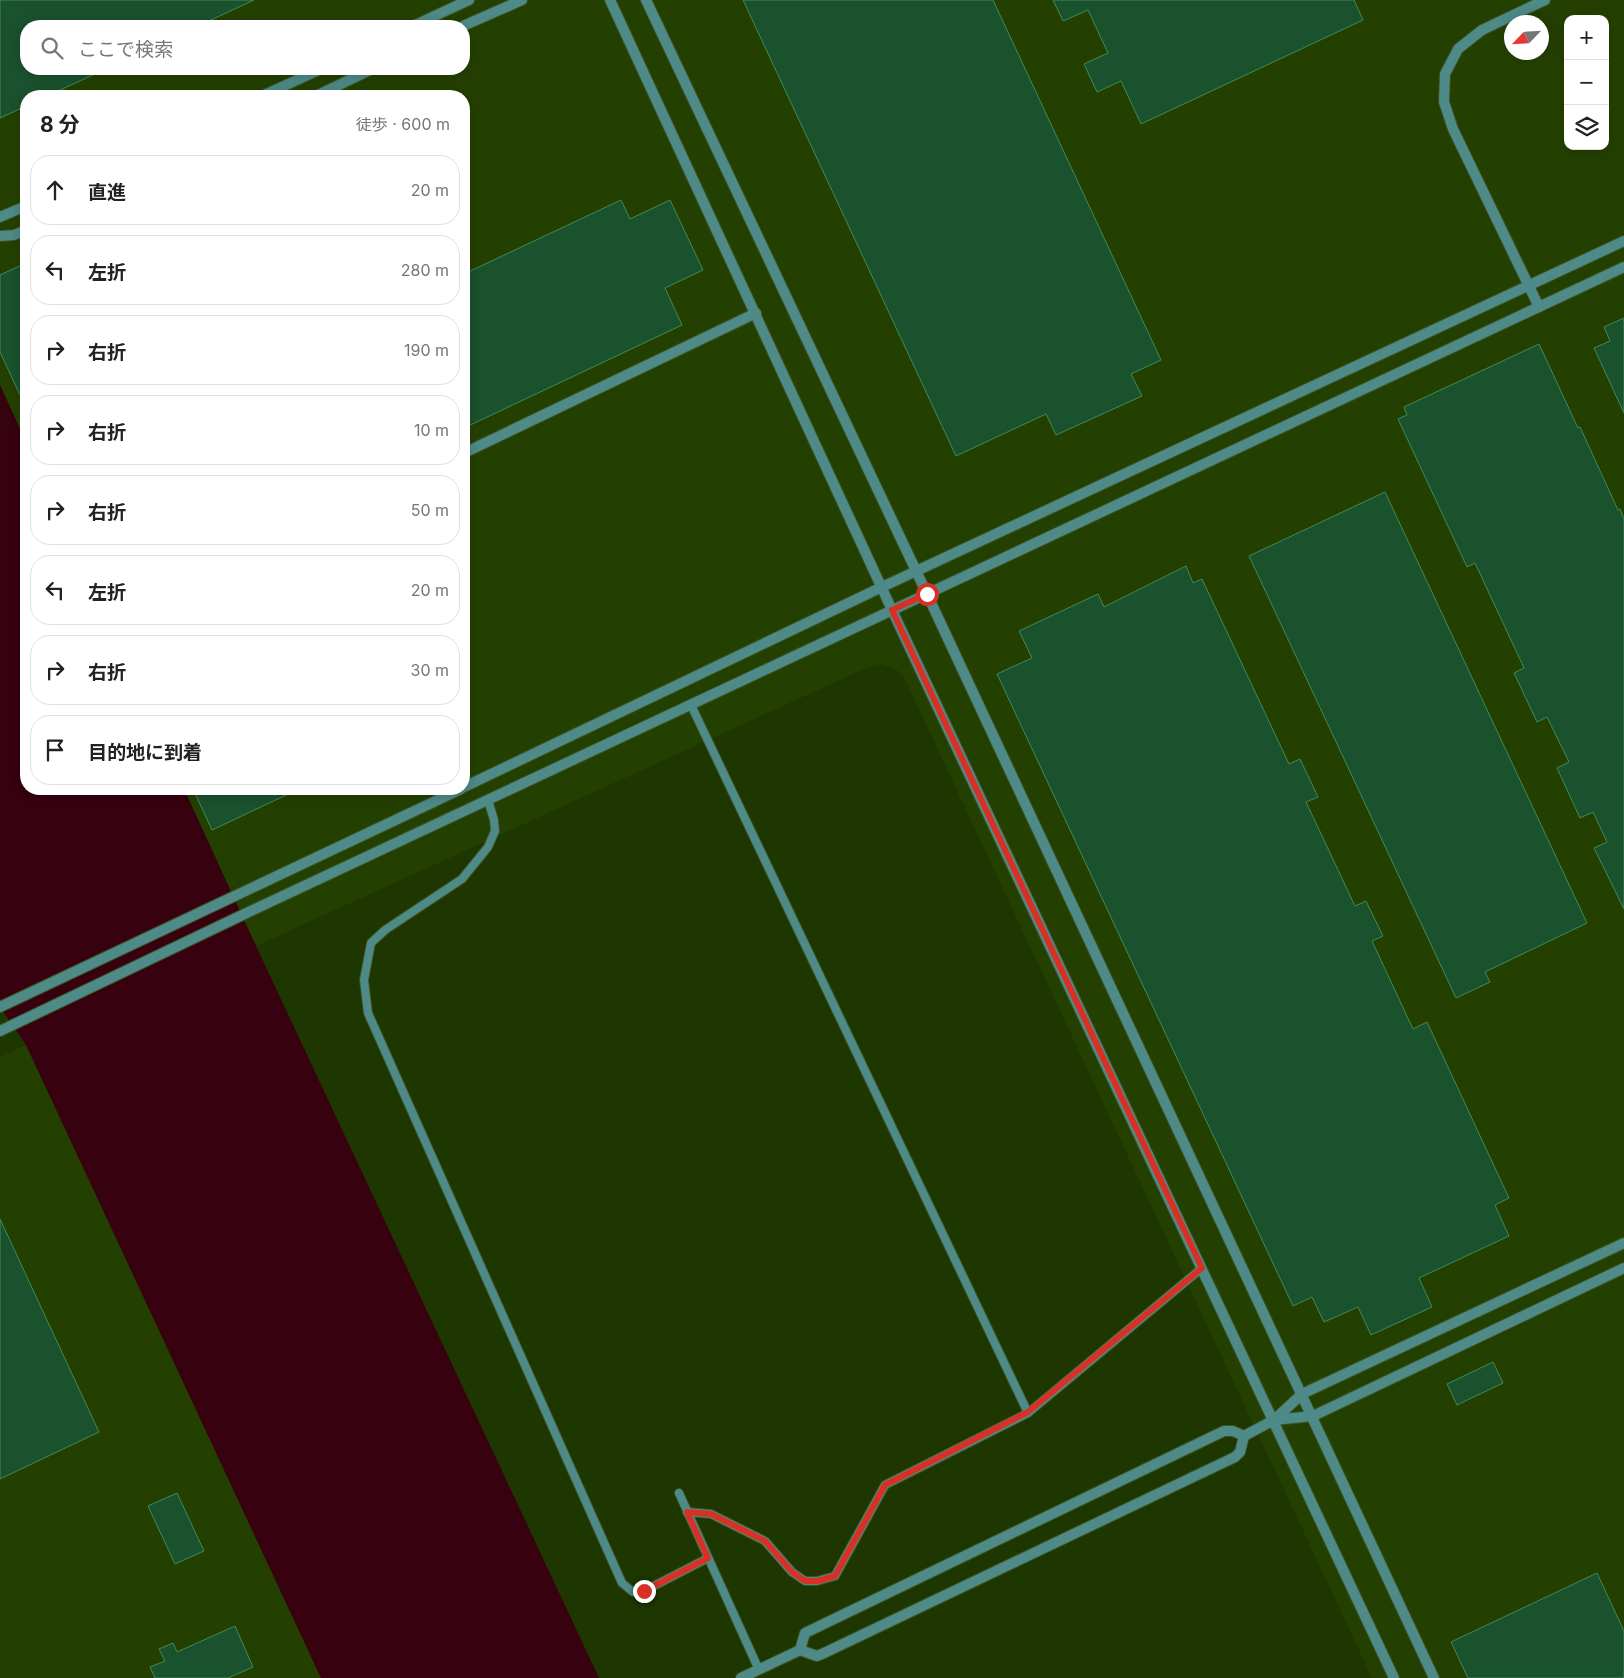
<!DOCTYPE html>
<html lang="ja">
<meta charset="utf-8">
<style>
body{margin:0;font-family:Inter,"Noto Sans JP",sans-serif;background:#f6f6f6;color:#222}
.controls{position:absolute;right:15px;top:15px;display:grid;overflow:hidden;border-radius:10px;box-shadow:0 2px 12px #0003}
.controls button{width:45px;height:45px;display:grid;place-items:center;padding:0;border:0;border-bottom:1px solid #e0e0e0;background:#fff;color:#222;font:25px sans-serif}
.compass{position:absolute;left:1504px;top:15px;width:45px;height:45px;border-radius:50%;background:#fff;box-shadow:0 2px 12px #0003;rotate:245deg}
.stop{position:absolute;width:15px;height:15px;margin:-11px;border:4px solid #d93025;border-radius:50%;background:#fff}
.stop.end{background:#d93025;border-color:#fff;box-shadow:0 1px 5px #0008}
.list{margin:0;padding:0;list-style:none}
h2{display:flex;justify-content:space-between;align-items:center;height:65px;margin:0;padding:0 20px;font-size:21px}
h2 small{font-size:16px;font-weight:400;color:#767676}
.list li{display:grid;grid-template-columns:32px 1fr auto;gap:15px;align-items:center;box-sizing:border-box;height:70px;margin:0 10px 10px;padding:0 10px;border:1px solid #e0e0e0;border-radius:20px}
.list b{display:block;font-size:19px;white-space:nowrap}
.list em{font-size:16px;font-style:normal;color:#767676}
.icon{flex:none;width:28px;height:28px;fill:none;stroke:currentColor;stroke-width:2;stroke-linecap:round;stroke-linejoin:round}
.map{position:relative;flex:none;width:1624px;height:1678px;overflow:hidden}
.search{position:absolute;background:#fff;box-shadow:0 2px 12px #0003;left:20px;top:20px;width:450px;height:55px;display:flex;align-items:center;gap:12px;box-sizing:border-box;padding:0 18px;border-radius:20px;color:#767676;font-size:19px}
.panel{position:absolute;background:#fff;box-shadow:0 2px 12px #0003;left:20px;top:90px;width:450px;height:705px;border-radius:20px}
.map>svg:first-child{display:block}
</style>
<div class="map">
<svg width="1624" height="1678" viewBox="0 0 1624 1678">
<rect width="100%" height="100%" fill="#1e3600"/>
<g fill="#244001" fill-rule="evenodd">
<path d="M0 0H1624V1678H1372L903 675 895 669 882 664 864 669 256 946 184 789H464V96H26V442L0 385ZM1568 19H1605V146H1568ZM1512 22H1542V52H1512ZM26 26H464V69H26Z"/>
<path d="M26 1045 321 1678H0V1057Z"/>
</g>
<path fill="#37010f" d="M0 385 26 442V789H184L256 946 599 1678H321L26 1045 0 1007Z"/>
<g fill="#1a522e" stroke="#438958">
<path d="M0 0H254L198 26H26V69H106L47 96H26V106L0 118Z"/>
<path d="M743 0H993L1161 360 1131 374 1142 396 1056 435 1046 414 956 456Z"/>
<path d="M1053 0H1354L1363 20 1141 124 1121 81 1097 92 1084 64 1108 53 1088 10 1063 21Z"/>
<path d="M621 200 630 219 670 200 703 270 665 288 682 325 464 428V274Z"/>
<path d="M26 263V408L0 352V275Z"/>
<path d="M1624 318V413L1594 348 1610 341 1604 327Z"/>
<path d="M1539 344 1578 428 1580 427 1618 510 1620 509 1624 519V909L1594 848 1607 842 1593 812 1580 818 1557 768 1569 762 1547 717 1537 722 1514 673 1524 668 1475 563 1467 567 1398 419 1407 415 1404 407Z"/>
<path d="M1385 492 1587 923 1485 972 1490 982 1456 998 1249 556Z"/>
<path d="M1186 566 1193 583 1202 579 1289 764 1300 759 1318 797 1306 802 1355 906 1366 901 1383 936 1372 941 1413 1029 1427 1022 1509 1198 1495 1205 1509 1236 1419 1278 1432 1307 1371 1335 1358 1307 1324 1322 1312 1297 1293 1306 997 674 1032 658 1019 631 1098 594 1104 607Z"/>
<path d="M193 789H299L212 830Z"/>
<path d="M0 1219 99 1432 0 1479Z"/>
<path d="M1493 1362 1503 1383 1457 1405 1447 1384Z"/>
<path d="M177 1493 204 1551 175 1564 148 1506Z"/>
<path d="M1597 1573 1624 1631V1678H1468L1451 1642Z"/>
<path d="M235 1626 253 1667 228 1678H155L150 1667 165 1661 159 1649 173 1643 177 1652Z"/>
</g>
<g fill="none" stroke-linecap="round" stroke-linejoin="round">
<defs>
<g id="service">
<path d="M691 705 1028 1413"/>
<path d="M488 800 494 820 495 831 488 847 462 879 385 930 371 943 364 980 368 1013 622 1583 633 1592 644 1591 708 1558"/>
<path d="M679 1493 759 1670"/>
<path d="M687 1512 711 1514 765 1541 792 1572 805 1581H817L835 1576 885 1485 1028 1413 1202 1268"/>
</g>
<g id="minor">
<path d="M800 1650 805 1633 1224 1431H1233L1244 1436"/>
<path d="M741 1678 800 1650 817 1656 822 1654 1235 1457 1240 1452 1244 1436 1274 1420"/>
</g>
<g id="tertiary">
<path d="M610 0 892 610 1394 1678"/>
<path d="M646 0 927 594 1434 1678"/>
<path d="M413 26 469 0"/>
<path d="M463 26 522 0"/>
<path d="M262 96 321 69"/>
<path d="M316 96 372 69"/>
<path d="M0 217 26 206"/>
<path d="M0 236 14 235 26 230"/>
<path d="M1539 307 1453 129 1444 102 1445 74 1458 49 1482 30 1545 0"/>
<path d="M464 453 756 313"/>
<path d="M464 787 882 587 1624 241"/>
<path d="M0 1007 461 789"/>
<path d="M0 1031 255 909 1624 267"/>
<path d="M1274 1420 1302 1394 1624 1243"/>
<path d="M1274 1420 1313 1416 1624 1268"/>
</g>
</defs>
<use href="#service" stroke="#3b5220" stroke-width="10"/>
<use href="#minor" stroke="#3b5220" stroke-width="12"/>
<use href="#tertiary" stroke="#3b5220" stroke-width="12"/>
<use href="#service" stroke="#4e8b88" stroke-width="8"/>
<use href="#minor" stroke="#4e8b88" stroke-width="10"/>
<use href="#tertiary" stroke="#4e8b88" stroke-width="10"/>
</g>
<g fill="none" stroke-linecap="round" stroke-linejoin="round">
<path stroke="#d93025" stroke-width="6" d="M644 1591 708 1558 687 1512 711 1514 765 1541 792 1572 805 1581H818L835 1576 885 1485 1028 1412 1202 1268 892 610 927 594"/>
</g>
</svg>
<div class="controls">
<button>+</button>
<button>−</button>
<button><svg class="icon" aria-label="layers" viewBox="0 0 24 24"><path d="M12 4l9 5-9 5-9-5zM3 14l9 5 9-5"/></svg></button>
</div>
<svg class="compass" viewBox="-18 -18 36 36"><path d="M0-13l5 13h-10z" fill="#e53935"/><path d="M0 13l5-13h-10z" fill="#767676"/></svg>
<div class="stop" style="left:927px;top:594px"></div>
<div class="stop end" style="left:644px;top:1591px"></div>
<div class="search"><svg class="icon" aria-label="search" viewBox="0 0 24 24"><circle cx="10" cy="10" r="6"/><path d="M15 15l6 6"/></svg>ここで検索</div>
<section class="panel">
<h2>8 分<small>徒歩 · 600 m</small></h2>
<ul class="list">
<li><svg class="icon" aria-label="ahead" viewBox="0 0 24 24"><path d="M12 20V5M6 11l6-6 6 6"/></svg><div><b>直進</b></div><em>20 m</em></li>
<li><svg class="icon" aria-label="left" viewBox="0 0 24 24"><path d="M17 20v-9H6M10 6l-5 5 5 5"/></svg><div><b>左折</b></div><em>280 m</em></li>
<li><svg class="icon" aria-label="right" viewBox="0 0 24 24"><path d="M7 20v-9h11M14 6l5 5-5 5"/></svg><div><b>右折</b></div><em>190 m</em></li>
<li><svg class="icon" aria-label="right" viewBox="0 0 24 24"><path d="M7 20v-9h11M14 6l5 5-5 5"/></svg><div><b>右折</b></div><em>10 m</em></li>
<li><svg class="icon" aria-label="right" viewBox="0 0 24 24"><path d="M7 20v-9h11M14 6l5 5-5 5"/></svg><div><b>右折</b></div><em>50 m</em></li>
<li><svg class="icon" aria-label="left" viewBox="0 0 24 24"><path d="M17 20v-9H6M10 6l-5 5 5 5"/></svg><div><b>左折</b></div><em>20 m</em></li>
<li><svg class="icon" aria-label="right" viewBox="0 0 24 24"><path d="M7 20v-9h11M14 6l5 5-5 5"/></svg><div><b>右折</b></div><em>30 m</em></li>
<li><svg class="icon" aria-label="arrive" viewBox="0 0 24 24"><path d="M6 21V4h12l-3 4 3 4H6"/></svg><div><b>目的地に到着</b></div></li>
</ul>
</section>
</div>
